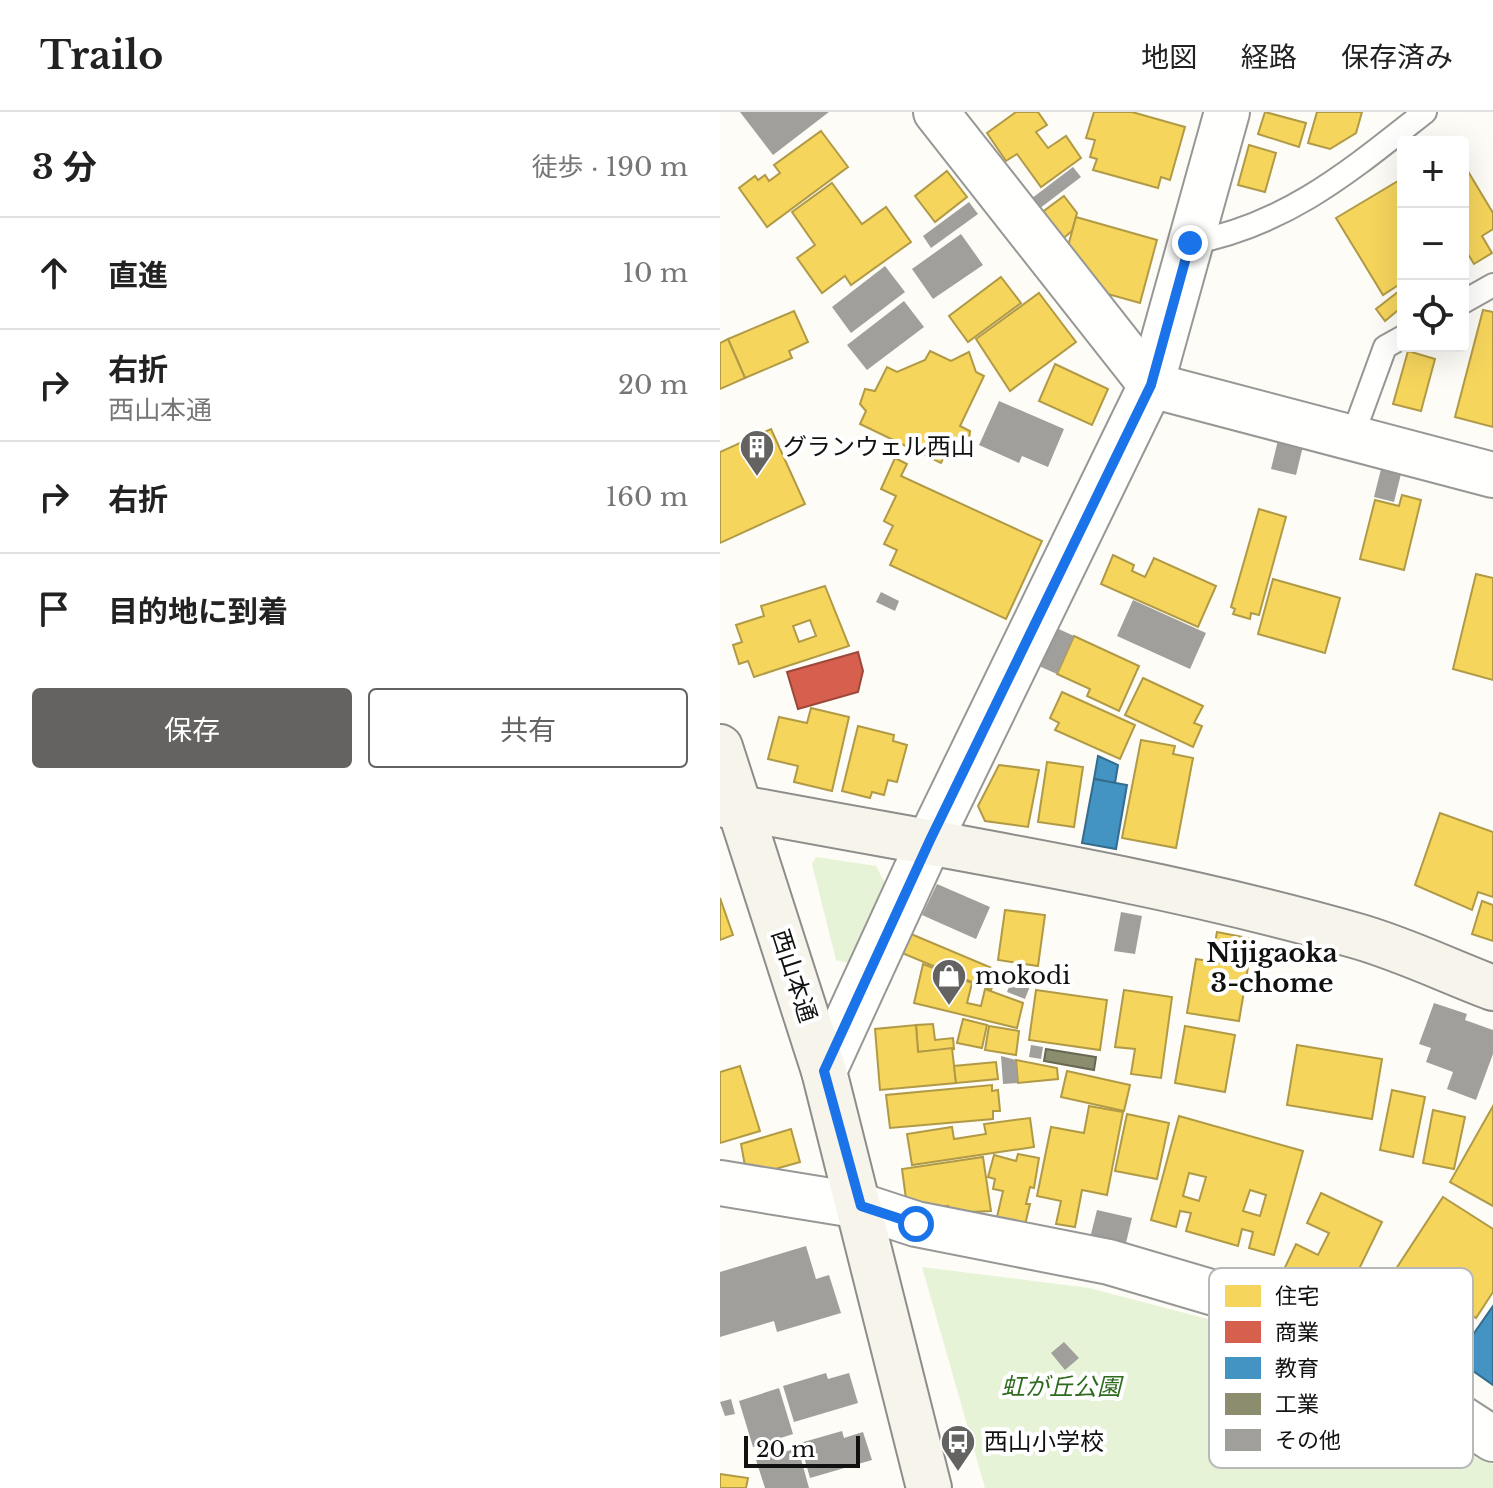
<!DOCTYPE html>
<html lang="ja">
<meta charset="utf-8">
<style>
body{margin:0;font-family:"Libre Baskerville","Noto Sans JP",serif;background:#f6f6f6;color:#222}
.controls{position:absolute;right:24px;top:24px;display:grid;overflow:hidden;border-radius:8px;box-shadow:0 8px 32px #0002}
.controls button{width:72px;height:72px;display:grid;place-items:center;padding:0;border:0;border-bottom:2px solid #e0e0e0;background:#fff;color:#222;font:40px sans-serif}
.scale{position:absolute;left:24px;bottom:20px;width:116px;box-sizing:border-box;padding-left:8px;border:4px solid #111;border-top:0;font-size:22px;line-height:28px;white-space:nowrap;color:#111;-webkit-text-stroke:6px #fff;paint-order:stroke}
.stop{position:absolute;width:24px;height:24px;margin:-18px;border:6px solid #1a73e8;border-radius:50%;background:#fff}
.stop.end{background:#1a73e8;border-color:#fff;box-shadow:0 2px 8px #0008}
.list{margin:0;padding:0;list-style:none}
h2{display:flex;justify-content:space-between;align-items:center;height:104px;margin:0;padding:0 32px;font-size:34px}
h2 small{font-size:26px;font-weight:400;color:#767676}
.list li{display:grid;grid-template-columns:52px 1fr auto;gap:24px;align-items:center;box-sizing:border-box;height:112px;padding:0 32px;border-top:2px solid #e0e0e0}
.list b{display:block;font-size:30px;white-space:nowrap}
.list p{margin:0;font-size:26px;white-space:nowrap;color:#767676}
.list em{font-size:26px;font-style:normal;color:#767676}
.actions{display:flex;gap:16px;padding:24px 32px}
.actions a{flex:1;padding:18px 0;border:2px solid #646362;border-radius:8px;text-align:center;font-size:28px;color:#646362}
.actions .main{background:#646362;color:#fff}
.icon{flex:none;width:44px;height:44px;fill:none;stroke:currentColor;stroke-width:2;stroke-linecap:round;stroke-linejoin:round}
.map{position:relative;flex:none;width:773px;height:1376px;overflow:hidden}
header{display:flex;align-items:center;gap:48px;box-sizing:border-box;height:112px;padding:0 40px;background:#fff;border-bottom:2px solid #e0e0e0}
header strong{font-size:38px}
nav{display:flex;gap:44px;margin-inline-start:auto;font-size:28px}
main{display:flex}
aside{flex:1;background:#fff}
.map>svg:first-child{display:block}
</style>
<header>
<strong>Trailo</strong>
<nav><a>地図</a><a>経路</a><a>保存済み</a></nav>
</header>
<main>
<aside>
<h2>3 分<small>徒歩 · 190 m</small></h2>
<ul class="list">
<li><svg class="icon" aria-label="ahead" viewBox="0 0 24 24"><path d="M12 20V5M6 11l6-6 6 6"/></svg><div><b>直進</b></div><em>10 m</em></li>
<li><svg class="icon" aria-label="right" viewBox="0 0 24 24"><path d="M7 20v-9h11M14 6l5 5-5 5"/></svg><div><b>右折</b><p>西山本通</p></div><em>20 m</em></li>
<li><svg class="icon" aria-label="right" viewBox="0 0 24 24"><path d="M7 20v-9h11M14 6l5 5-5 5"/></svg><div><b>右折</b></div><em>160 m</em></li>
<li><svg class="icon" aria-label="arrive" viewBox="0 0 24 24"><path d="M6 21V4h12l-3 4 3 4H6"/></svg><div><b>目的地に到着</b></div></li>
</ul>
<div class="actions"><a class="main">保存</a><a>共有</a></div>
</aside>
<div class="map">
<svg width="773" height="1376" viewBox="0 0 773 1376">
<rect width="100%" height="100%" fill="#fdfcf7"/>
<g fill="#e7f3d7">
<path d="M96 745 156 754 165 771 129 851 116 848 92 752Z"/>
<path d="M202 1155 369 1176 588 1233 730 1319 773 1353V1376H265Z"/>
</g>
<g fill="#f6d55c" stroke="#b19a46" stroke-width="2" fill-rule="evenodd">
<path d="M296 0H318L327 13 316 20 328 36 346 24 361 46 321 75 297 42 286 49 267 21Z"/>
<path d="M374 0H412L465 15 450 68 441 65 438 76 373 58 377 47 370 45 375 28 366 26Z"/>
<path d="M545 0 586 11 579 35 538 22Z"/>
<path d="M597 0H642L636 21 610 37 588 31Z"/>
<path d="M101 19 128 55 47 115 19 76 35 64 38 68 45 63 49 69 60 61 54 53Z"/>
<path d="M529 33 556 41 545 80 518 73Z"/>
<path d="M743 51 773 101V117L762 124 772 141 754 152 743 134Z"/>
<path d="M227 59 247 85 215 110 195 84Z"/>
<path d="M683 66V170L663 183 616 106Z"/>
<path d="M112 71 142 112 166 95 191 130 131 173 125 164 102 181 77 146 95 133 72 100Z"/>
<path d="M344 84 357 101 352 119 334 134 313 107Z"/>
<path d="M356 105 437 128 420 191 359 174 352 153 355 140 347 138Z"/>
<path d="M281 165 301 191 248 230 229 204Z"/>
<path d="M683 176V194L665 209 656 197Z"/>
<path d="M319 181 356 230 290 279 256 227Z"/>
<path d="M763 198 773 200V315L735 305Z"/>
<path d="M74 199 88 230 69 239 72 246 25 266 8 227Z"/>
<path d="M8 227 25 266 0 277V231Z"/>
<path d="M210 239 231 249 249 240 256 260 264 264 240 314 250 319 249 328 242 333 232 328 221 351 140 312 146 299 140 292 145 277 155 279 167 255 177 260 205 248Z"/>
<path d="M688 239 715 247 701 299 673 292Z"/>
<path d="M335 252 388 277 372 313 319 289Z"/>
<path d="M51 317 85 392 0 431V340Z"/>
<path d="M175 346 187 352 181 364 322 429 286 507 170 453 177 438 164 432 173 414 164 409 176 384 161 377Z"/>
<path d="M682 383 701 388 684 458 640 447 655 388 679 394Z"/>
<path d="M539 397 566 405 539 503 531 501 530 507 513 502 515 497 511 495Z"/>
<path d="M393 443 414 453 412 459 425 465 434 446 496 474 478 515 381 472Z"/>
<path d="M756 462 773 466V568L733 557Z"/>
<path d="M553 467 620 486 605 541 538 522Z"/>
<path d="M105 474 129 534 34 565 28 549 19 552 13 533 22 530 16 513 44 504 41 494ZM90 508 96 524 79 530 73 514Z"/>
<path d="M354 524 419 554 399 599 367 584 370 577 337 562Z"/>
<path d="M423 566 483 594 474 611 482 614 473 635 405 603Z"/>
<path d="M342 580 415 613 400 647 335 618 339 611 330 606Z"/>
<path d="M91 596 129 605 112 679 74 670 78 654 48 647 59 605 87 611Z"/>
<path d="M138 614 174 623 173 629 187 633 177 670 168 668 164 683 152 680 150 686 122 679Z"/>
<path d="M421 628 455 634 453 642 473 646 456 736 402 726Z"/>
<path d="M327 650 363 655 354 715 318 710Z"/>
<path d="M279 653 319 658 308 715 265 709 258 694Z"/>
<path d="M720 701 773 720V785L758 780 752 798 695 773Z"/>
<path d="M0 786 13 823 0 828Z"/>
<path d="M762 789 773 793V829L752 822Z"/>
<path d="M285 798 325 803 318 854 278 848Z"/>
<path d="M497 820 528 826 523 852 492 846Z"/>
<path d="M191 822 279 859 271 878 182 841Z"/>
<path d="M476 847 528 855 519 909 467 901Z"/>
<path d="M203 852 252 871 247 891 261 894 265 877 303 891 297 916 194 891Z"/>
<path d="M316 878 387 888 380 938 309 928Z"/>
<path d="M404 878 452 885 441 966 411 962 415 937 395 935Z"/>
<path d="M243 907 267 913 262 936 237 931Z"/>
<path d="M213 912 215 928 233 926 234 937 198 940 196 913Z"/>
<path d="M196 913 198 940 232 936 236 971 160 978 155 917Z"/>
<path d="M269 914 299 919 296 943 265 938Z"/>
<path d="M465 914 515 923 505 980 455 971Z"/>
<path d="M577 933 662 947 652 1007 567 993Z"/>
<path d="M296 948 337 956 338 967 298 971Z"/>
<path d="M276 950 278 967 236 971 234 954Z"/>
<path d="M20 954 40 1019 0 1031V960Z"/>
<path d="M347 959 410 973 404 999 341 985Z"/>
<path d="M272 973V979L278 978 280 999H273V1007L170 1016 166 983Z"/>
<path d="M672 978 705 985 693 1045 660 1038Z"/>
<path d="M369 994 403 1000 387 1083 362 1078 355 1115 336 1112 341 1089 317 1084 331 1015 364 1021Z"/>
<path d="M773 994V1094L730 1070Z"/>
<path d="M713 998 745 1005 734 1057 703 1051Z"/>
<path d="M407 1002 449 1011 437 1067 395 1059Z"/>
<path d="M459 1004 583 1039 554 1143 529 1136 533 1120 522 1117 518 1134 466 1119 471 1101 460 1099 456 1115 431 1108ZM469 1061 486 1065 479 1089 463 1084ZM530 1078 546 1083 540 1104 523 1099Z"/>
<path d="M310 1006 314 1035 192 1053 187 1022 232 1015 234 1027 266 1022 264 1012Z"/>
<path d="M71 1017 80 1050 27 1065 21 1032Z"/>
<path d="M298 1042 319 1046 314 1076 310 1075 306 1092H310L305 1113 277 1105 283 1079 273 1077 275 1067 268 1065 274 1043 296 1049Z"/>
<path d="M263 1045 271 1099 229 1101 228 1094 209 1097 186 1087 182 1057Z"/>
<path d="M601 1081 662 1110 616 1204 601 1197 605 1188 560 1166 576 1132 598 1143 609 1121 587 1111Z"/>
<path d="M723 1085 773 1117V1180L756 1206 744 1197 719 1235 653 1192Z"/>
<path d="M0 1362 28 1366 26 1376H0Z"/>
</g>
<path fill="#d6604d" stroke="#9b483b" stroke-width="2" d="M138 540 143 559 138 580 78 597 67 560Z"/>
<g fill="#4393c3" stroke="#346c8e" stroke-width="2">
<path d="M378 644 398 653 395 671 374 667Z"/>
<path d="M374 667 407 673 396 737 362 731Z"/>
<path d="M773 1194V1273L736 1247Z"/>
</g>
<path fill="#8c8c6e" stroke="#676752" stroke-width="2" d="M326 937 376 945 374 958 324 949Z"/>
<g fill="#a19f9c">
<path d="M20 0H109L53 43Z"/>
<path d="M353 55 361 65 311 103 303 93Z"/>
<path d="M249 90 258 102 211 136 203 124Z"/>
<path d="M241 122 263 153 213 187 192 157Z"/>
<path d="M165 154 185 180 131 221 112 195Z"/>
<path d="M184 189 204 215 147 258 127 233Z"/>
<path d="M279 289 344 317 328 355 302 344 299 351 259 333Z"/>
<path d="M558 328 583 334 576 363 551 357Z"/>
<path d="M661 357 681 362 674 390 654 385Z"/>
<path d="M161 480 179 489 175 499 156 490Z"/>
<path d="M413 488 486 521 470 557 397 524Z"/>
<path d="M330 513 354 524 337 562 312 551Z"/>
<path d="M217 772 270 795 256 827 202 803Z"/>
<path d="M401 800 422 804 415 842 394 839Z"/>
<path d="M292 867 310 874 305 887 287 880Z"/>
<path d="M714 891 747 902 745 908 773 918V942L756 988 727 977 733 960 706 950 711 936 699 932Z"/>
<path d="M311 933 323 935 321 947 309 945Z"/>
<path d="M281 944 296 948 298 971 283 972Z"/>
<path d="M377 1098 412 1106 405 1135 370 1126Z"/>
<path d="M86 1134 96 1167 109 1163 121 1201 57 1220 54 1209 0 1225V1160Z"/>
<path d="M344 1230 359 1246 345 1258 331 1241Z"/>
<path d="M106 1261 108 1267 129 1261 138 1291 74 1310 63 1274Z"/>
<path d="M59 1276 73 1322 33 1335 19 1289Z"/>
<path d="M11 1287 15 1302 5 1304 0 1290Z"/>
<path d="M122 1319 124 1326 143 1320 152 1348 90 1366 80 1331Z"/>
<path d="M78 1336 89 1376H45L36 1348Z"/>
</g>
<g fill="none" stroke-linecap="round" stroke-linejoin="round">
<defs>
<g id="lane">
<path d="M470 131C567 113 630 59 705 0"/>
<path d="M743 190 773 173"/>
<path d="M631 328 665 235 683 225"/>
</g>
<g id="street">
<path d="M216 0 431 273 773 363"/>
<path d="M104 959 210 728 431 273 507 0"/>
<path d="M0 1071 141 1094 196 1112 389 1150 528 1191 600 1223 690 1273 773 1327"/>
</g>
<g id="secondary">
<path d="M0 635 104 959 209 1376"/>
<path d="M0 692C213 733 428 764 637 824 683 837 728 859 773 876"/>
</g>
</defs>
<use href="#lane" stroke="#979795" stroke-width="26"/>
<use href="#street" stroke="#979795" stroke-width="48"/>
<use href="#secondary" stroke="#8e8d8b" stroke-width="48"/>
<use href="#lane" stroke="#fffffe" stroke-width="22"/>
<use href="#street" stroke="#fffffe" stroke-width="44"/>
<use href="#secondary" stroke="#f6f4eb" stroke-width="44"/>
</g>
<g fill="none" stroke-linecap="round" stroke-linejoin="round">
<path stroke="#1a73e8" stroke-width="10" d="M196 1112 141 1094 104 959 210 728 431 273 470 131"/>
</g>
<defs>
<symbol id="building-pin" viewBox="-11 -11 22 30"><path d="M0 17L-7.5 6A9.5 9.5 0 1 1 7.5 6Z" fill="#646362" stroke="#fff"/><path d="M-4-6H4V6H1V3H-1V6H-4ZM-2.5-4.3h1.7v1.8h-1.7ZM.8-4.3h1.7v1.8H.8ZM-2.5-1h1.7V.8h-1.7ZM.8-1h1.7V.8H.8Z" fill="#fff"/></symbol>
<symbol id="shop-pin" viewBox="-11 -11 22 30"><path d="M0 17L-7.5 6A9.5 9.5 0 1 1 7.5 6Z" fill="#646362" stroke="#fff"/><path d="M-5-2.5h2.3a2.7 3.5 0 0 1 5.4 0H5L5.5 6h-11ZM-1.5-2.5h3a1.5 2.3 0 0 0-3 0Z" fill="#fff"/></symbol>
<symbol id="bus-pin" viewBox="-11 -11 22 30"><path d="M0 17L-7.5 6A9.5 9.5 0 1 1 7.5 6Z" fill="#646362" stroke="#fff"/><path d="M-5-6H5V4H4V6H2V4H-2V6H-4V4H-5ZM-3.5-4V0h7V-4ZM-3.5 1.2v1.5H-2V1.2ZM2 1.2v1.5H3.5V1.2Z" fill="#fff"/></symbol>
</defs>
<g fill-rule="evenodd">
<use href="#building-pin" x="17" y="315" width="40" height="54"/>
<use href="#shop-pin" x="209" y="844" width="40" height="54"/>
<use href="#bus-pin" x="218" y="1310" width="40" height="54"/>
</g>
<g text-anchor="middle" stroke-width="8" stroke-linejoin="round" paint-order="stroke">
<g font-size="24" fill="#111" stroke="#fff" text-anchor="start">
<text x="63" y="343">グランウェル西山</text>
<text x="255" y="872">mokodi</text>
<text x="264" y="1338">西山小学校</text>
</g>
<g font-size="24" fill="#111" stroke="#fff">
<text transform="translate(74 864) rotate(72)" y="8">西山本通</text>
</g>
<g font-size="24" font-style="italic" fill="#2f6b1f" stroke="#fff">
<text x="341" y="1283">虹が丘公園</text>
</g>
<g font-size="26" font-weight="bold" fill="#111" stroke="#fff">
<text x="552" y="850">Nijigaoka<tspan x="552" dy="30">3-chome</tspan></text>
</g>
</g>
<rect x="489" y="1156" width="264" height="200" rx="12" fill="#fff" stroke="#b8b8b8" stroke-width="2"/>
<rect x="505" y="1173" width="36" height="22" fill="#f6d55c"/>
<rect x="505" y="1209" width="36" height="22" fill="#d6604d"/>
<rect x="505" y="1245" width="36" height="22" fill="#4393c3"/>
<rect x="505" y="1281" width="36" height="22" fill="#8c8c6e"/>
<rect x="505" y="1317" width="36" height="22" fill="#a19f9c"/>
<g font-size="22" fill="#111">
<text x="555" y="1192">住宅</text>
<text x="555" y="1228">商業</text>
<text x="555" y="1264">教育</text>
<text x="555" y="1300">工業</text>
<text x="555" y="1336">その他</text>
</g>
</svg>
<div class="controls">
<button>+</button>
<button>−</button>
<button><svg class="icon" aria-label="locate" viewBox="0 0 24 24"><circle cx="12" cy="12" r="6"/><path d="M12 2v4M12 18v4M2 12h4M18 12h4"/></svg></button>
</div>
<div class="scale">20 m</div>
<div class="stop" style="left:196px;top:1112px"></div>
<div class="stop end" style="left:470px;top:131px"></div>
</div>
</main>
